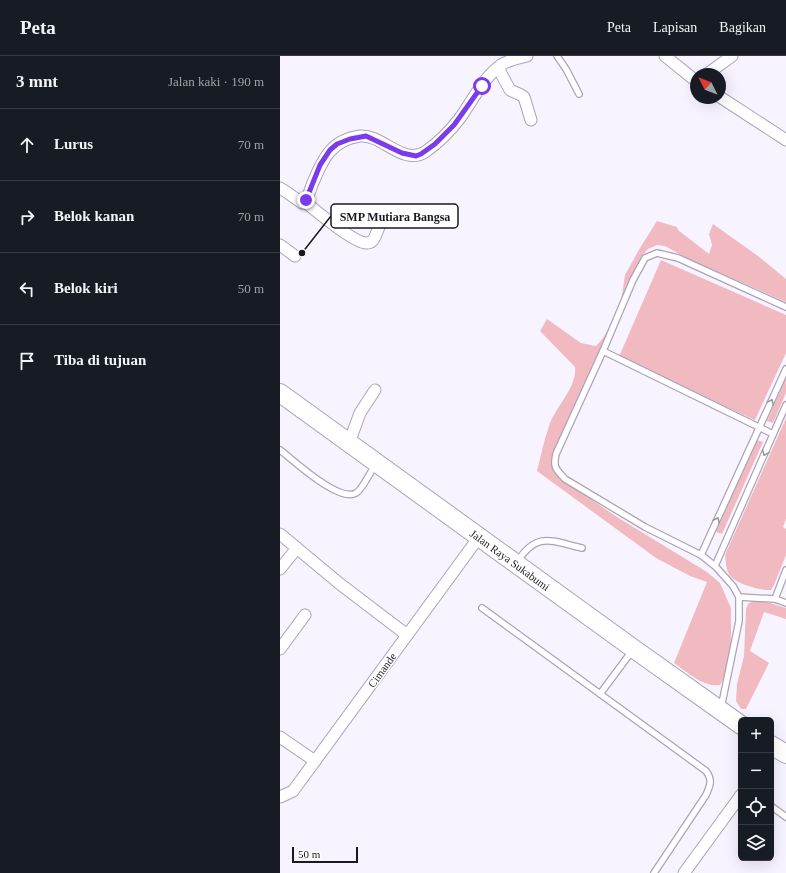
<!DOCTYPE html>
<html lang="id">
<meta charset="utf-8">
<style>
body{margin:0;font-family:"Times New Roman",serif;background:#20242c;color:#f1f3f6}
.controls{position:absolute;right:12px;bottom:12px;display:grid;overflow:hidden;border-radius:6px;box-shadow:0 4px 16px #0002}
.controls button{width:36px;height:36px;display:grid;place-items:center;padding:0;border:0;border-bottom:1px solid #363941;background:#171b24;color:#f1f3f6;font:20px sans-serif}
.compass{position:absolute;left:410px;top:12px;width:36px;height:36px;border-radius:50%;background:#171b24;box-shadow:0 4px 16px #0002;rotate:312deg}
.scale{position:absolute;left:12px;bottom:10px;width:66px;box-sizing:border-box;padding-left:4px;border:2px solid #1b1821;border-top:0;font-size:11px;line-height:14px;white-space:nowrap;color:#1b1821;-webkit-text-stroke:3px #fff;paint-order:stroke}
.stop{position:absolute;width:12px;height:12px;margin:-9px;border:3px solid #7c3aed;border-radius:50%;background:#fff}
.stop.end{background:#7c3aed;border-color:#fff;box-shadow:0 1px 4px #0008}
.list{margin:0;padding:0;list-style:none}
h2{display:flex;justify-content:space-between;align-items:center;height:52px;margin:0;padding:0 16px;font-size:17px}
h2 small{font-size:13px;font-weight:400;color:#9ea1a6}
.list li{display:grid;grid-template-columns:26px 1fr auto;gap:12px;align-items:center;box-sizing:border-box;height:72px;padding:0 16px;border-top:1px solid #363941}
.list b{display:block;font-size:15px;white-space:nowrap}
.list em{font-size:13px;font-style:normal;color:#9ea1a6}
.icon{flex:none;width:22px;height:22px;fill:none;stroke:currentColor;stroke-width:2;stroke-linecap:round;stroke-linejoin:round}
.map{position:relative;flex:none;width:506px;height:817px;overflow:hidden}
header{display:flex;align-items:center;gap:24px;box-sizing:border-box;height:56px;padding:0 20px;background:#171b24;border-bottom:1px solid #363941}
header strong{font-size:19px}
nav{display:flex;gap:22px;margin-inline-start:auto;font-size:14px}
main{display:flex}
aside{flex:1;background:#171b24}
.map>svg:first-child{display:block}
</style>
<header>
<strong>Peta</strong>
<nav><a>Peta</a><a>Lapisan</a><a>Bagikan</a></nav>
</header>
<main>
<aside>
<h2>3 mnt<small>Jalan kaki · 190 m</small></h2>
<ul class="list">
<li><svg class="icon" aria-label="ahead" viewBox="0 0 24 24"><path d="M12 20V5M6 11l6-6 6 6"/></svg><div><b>Lurus</b></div><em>70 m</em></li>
<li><svg class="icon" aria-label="right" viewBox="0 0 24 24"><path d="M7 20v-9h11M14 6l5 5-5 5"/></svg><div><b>Belok kanan</b></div><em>70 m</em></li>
<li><svg class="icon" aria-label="left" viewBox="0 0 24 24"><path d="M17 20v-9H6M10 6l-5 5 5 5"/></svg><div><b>Belok kiri</b></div><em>50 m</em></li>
<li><svg class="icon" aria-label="arrive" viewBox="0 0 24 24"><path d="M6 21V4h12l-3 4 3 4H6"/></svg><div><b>Tiba di tujuan</b></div></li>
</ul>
</aside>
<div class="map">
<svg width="506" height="817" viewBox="0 0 506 817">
<rect width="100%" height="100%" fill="#f8f4ff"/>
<g fill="#f1bac0">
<path d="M377 165 397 171 398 174 429 198 432 189 429 178 433 168 478 200 506 223V246L408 203 385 190 377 189 368 193 361 201 358 213 274 397 283 424 337 461 427 516 440 527 451 552V590L447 617 440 629C424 632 407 616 394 607L427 526 410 520 376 502 257 415C261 400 264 384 269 370 275 351 297 332 295 311L260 275 267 263 301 287 316 290 323 282 334 264 341 246 345 219 360 192Z"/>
<path d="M381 204 506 259V297L475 364 338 303Z"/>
<path d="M506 322V337L493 367 487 365Z"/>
<path d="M506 362V463L503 471 506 473V499L494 529 491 534C481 535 458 528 451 521 446 515 446 507 445 499Z"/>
<path d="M477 384 483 386 442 478 436 476Z"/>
<path d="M474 544H480L506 552V563L484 556 470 595 489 607 466 653H461L456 645 457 628 464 600 466 553 468 548Z"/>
</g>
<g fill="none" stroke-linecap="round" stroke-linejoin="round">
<defs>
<g id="service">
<path d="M277 0 286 13 299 38"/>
<path d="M323 295 493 378"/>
<path d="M0 394C13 404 59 447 76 437 82 434 91 415 95 409"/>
<path d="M421 499 506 313"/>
<path d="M237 506C257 475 271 485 302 492"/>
<path d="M435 510 506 349"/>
<path d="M459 541 495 543 506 547"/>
<path d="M495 543 506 514"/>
<path d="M202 552 426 715C433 724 430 730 426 739L374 817"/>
<path d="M320 638 352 595"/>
<path d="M441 652 459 565V541L453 530 435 510 421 499 365 471 285 423C276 413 273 412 276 398L323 295 353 224 365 202 377 197 398 202 506 251"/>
<path d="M491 750 506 761"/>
</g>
<g id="minor">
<path d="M385 0 416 25"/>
<path d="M218 12 230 34 241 39 244 41 251 64"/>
<path d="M427 18 452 0"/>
<path d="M440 41 506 84"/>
<path d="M0 132 5 135 22 147 25 146C28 141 30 135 32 129 42 105 50 84 80 80 102 78 123 110 145 96 158 87 171 74 180 62 193 44 203 22 221 9 228 4 239 2 247 0"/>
<path d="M25 146C35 154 75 188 87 187 95 187 96 177 99 171"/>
<path d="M0 189 15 200"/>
<path d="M69 387 80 357 95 334"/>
<path d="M0 478 60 528 127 579"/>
<path d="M0 513 17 492"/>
<path d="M0 593 25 559"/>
<path d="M0 681 35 705"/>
<path d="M0 741 13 735 199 481"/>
<path d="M404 817 461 739"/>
</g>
<g id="trunk">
<path d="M0 337 354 593 461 669"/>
<path d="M491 689 506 698"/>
</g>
</defs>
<use href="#service" stroke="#aca2bb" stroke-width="8"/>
<use href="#minor" stroke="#aca2bb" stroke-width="13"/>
<use href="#trunk" stroke="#aca2bb" stroke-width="20"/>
<use href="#service" stroke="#fff" stroke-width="5.5"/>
<use href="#minor" stroke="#fff" stroke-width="11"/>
<use href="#trunk" stroke="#fff" stroke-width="18"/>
</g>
<defs><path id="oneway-chevron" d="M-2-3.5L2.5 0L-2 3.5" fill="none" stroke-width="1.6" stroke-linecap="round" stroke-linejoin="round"/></defs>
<g stroke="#98979b">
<use href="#oneway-chevron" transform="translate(491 346) rotate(-66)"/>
<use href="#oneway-chevron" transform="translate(485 397) rotate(114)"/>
<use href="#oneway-chevron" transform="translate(437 464) rotate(-65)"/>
</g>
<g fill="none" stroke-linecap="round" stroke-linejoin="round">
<path stroke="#7c3aed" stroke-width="5" d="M26 144 40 109 50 94 57 88 70 83 86 80 122 97 136 100 141 98 155 88 174 69 202 30"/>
</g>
<g text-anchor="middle" stroke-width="3" stroke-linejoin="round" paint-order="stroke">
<g font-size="11" fill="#1b1821" stroke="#fff">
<text transform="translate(230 504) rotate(36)" y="4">Jalan Raya Sukabumi</text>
<text transform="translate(102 614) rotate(-54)" y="4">Cimande</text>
</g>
</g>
<path fill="none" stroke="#1b1821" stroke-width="1.5" d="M22 197L51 160"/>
<circle fill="#1b1821" stroke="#fff" stroke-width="1.5" cx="22" cy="197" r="4"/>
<rect fill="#fff" stroke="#1b1821" stroke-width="1.5" x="51" y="148" width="127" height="24" rx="4"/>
<g font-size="12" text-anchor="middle" font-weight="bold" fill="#1b1821">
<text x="115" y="165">SMP Mutiara Bangsa</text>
</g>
</svg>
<div class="controls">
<button>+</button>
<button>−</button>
<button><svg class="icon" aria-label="locate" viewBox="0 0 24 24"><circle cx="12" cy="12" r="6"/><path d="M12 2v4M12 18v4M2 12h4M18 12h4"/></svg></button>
<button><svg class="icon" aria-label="layers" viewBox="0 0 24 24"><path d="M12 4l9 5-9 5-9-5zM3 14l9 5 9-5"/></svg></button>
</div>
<svg class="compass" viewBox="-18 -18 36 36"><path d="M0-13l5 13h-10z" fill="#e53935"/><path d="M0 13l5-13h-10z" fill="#9ea1a6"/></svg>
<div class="scale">50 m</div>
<div class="stop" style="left:202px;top:30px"></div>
<div class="stop end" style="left:26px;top:144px"></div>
</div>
</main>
